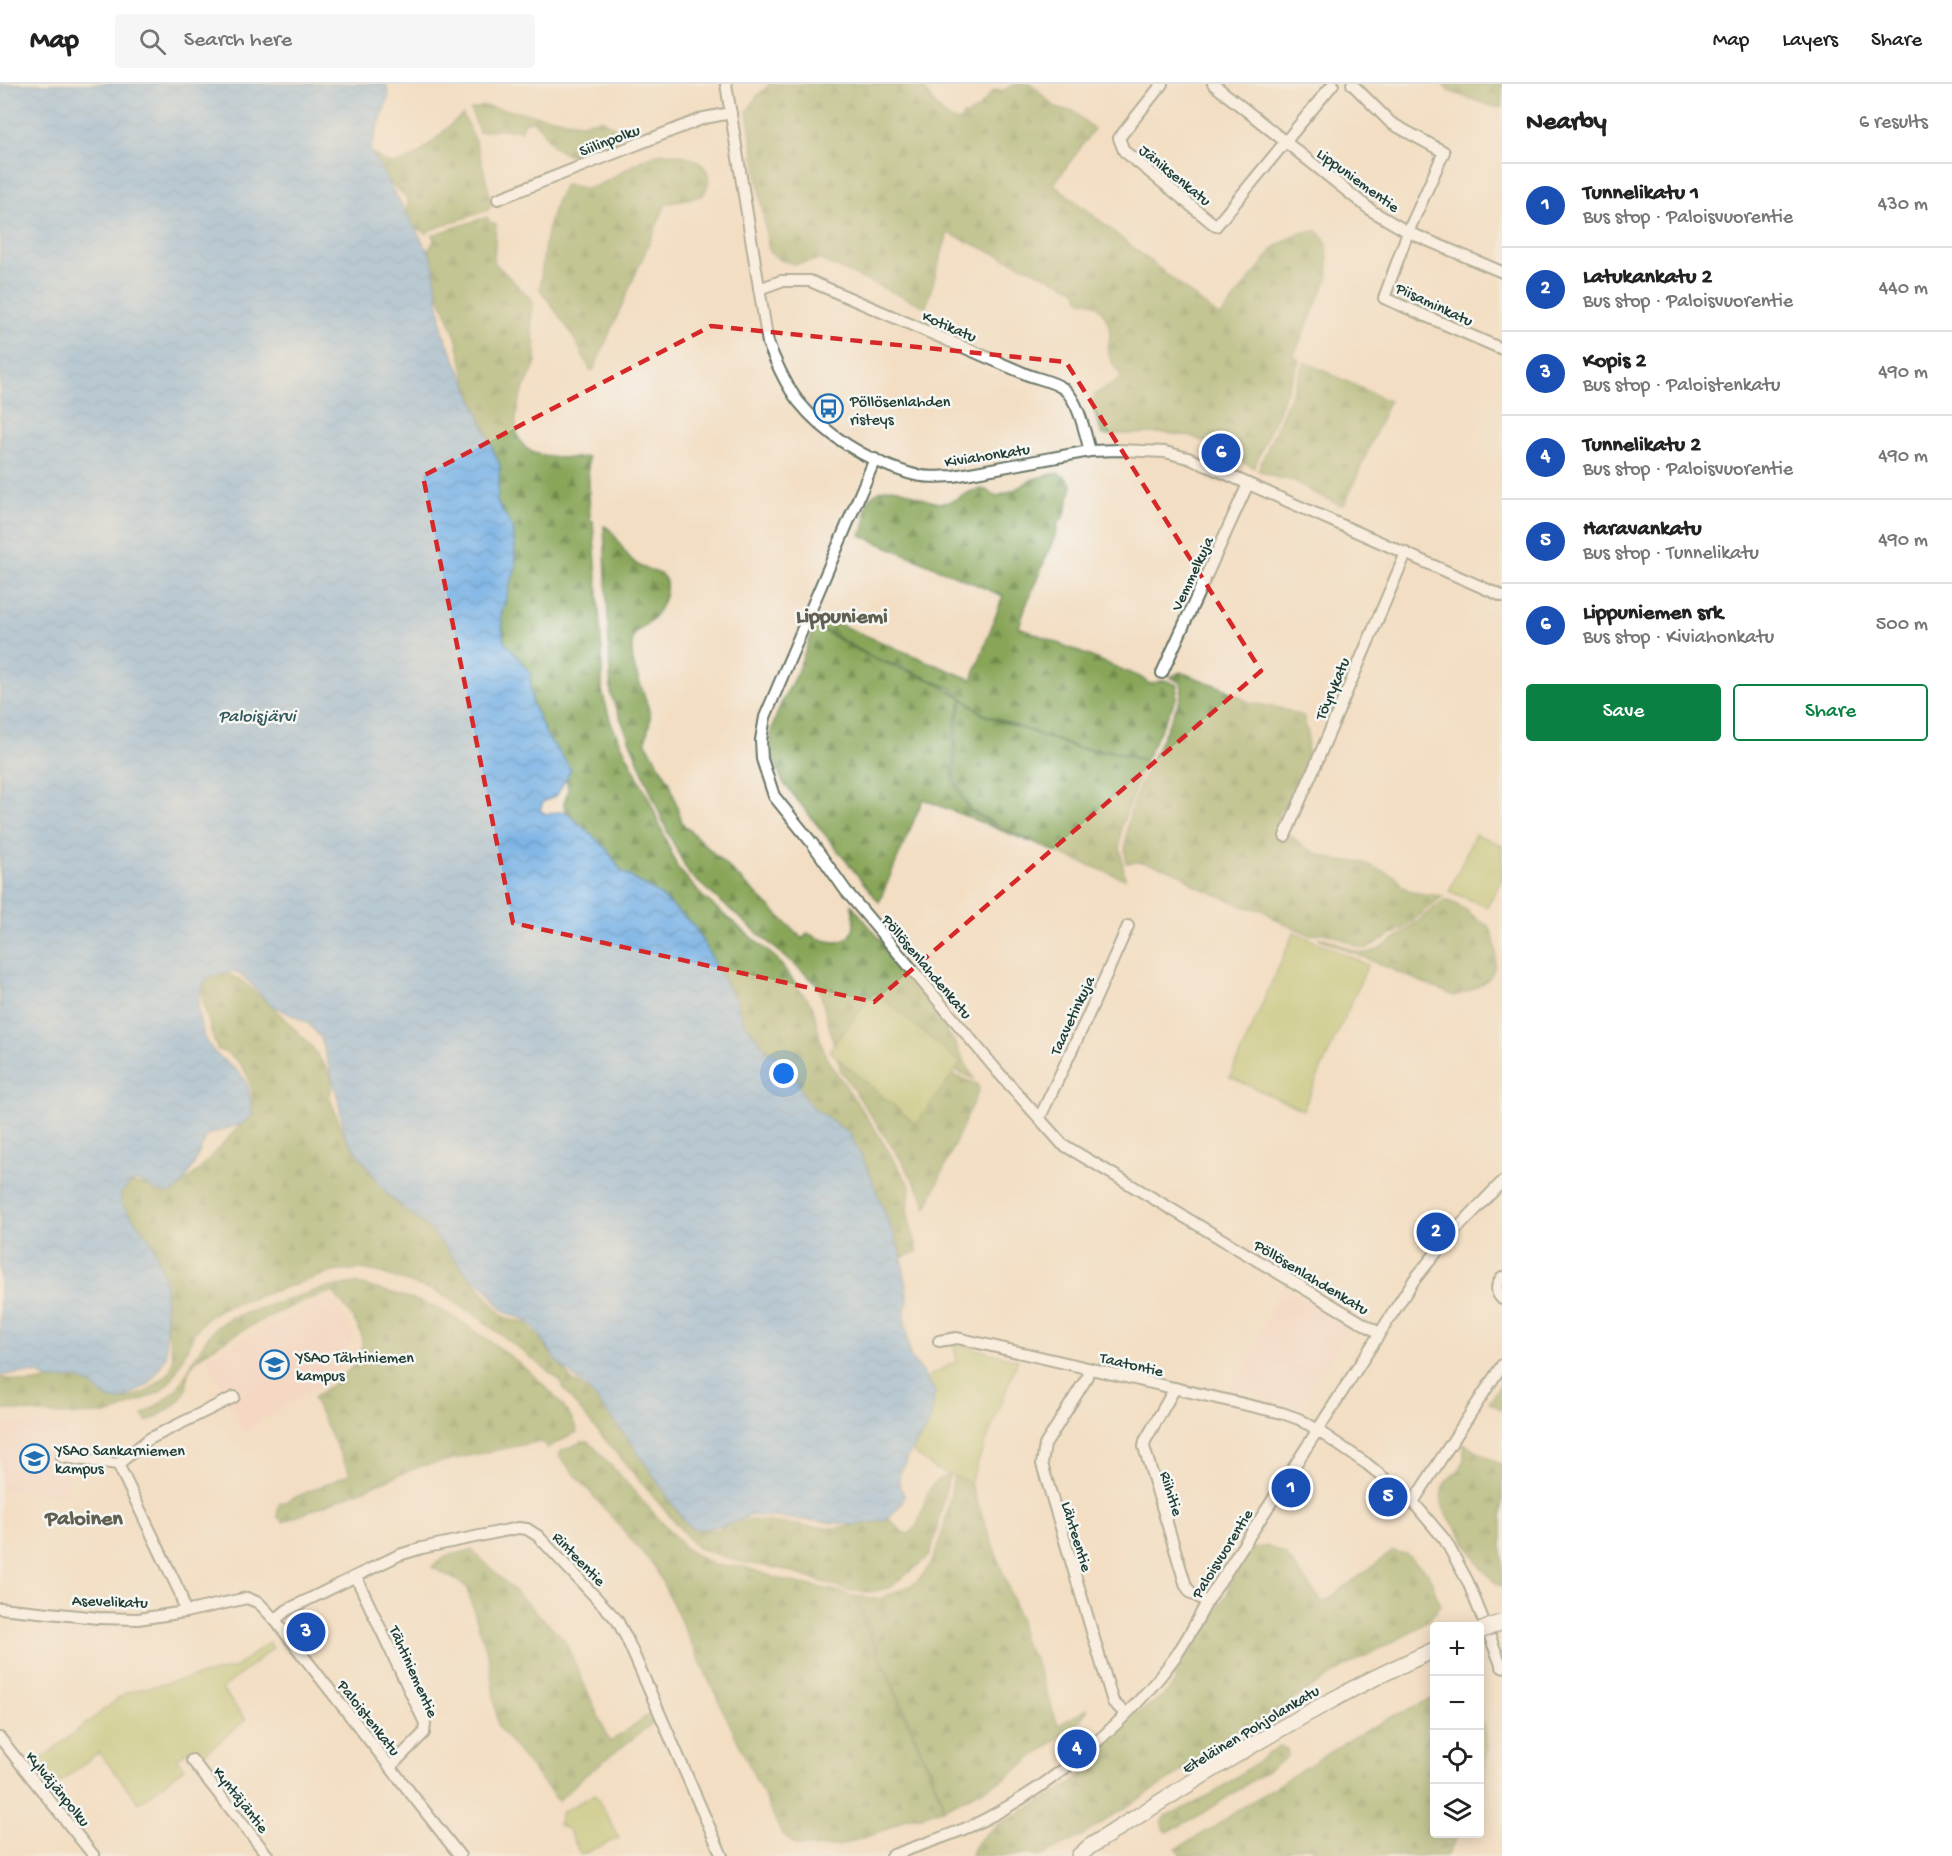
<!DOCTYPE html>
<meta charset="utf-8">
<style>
body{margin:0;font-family:"Gochi Hand",sans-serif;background:#f6f6f6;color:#222}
.controls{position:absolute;right:18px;bottom:18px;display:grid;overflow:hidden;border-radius:6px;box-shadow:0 3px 15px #0003}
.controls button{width:54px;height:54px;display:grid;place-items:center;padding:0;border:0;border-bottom:2px solid #e0e0e0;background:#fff;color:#222;font:30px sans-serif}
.you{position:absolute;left:784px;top:990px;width:21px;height:21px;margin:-15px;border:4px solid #fff;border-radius:50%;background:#1a73e8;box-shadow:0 0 0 9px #1a73e833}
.badge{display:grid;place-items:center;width:39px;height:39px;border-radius:50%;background:#0b8043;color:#fff;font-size:20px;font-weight:700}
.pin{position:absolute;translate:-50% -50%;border:3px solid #fff;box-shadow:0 2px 6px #0006}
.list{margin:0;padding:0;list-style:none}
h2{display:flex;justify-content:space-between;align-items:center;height:78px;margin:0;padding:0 24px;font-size:26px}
h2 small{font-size:20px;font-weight:400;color:#767676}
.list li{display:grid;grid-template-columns:39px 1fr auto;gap:18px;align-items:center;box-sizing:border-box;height:84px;padding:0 24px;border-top:2px solid #e0e0e0}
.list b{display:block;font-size:22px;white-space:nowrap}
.list p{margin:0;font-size:20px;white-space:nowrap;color:#767676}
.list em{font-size:20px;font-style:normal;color:#767676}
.actions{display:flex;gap:12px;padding:18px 24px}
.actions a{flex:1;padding:14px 0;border:2px solid #0b8043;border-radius:6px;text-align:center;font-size:21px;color:#0b8043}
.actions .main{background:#0b8043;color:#fff}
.icon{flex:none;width:33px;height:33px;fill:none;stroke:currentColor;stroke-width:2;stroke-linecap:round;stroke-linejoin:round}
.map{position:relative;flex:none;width:1502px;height:1772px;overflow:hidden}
header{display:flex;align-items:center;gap:36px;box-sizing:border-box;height:84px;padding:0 30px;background:#fff;border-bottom:2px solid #e0e0e0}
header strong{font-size:28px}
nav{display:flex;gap:33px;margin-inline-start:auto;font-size:21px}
.search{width:420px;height:54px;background:#f6f6f6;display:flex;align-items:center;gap:15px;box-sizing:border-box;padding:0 21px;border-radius:6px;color:#767676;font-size:22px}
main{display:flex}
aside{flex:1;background:#fff}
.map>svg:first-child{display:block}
</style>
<header>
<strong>Map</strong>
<div class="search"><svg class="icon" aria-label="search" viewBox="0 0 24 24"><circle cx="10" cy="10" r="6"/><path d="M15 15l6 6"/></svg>Search here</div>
<nav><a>Map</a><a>Layers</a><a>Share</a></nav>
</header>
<main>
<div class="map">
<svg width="1502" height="1772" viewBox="0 0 1502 1772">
<defs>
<pattern id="forest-firs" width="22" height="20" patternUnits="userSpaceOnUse" patternTransform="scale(1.5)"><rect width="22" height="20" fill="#89a659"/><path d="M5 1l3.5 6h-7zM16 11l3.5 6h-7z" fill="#6f884a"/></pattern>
<pattern id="water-waves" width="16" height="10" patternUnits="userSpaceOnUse" patternTransform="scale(1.5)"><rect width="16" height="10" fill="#73afe4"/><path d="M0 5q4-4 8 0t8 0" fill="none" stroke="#5e90ba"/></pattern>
</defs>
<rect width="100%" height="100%" fill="#f6f6f2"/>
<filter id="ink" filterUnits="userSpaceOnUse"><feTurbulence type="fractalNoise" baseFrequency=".0167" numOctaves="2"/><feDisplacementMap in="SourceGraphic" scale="12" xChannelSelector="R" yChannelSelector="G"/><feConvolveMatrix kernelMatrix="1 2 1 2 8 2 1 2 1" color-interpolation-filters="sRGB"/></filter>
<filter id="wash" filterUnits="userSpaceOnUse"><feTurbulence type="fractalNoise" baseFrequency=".008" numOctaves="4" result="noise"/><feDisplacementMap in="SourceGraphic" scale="24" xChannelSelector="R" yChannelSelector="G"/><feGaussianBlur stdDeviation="1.35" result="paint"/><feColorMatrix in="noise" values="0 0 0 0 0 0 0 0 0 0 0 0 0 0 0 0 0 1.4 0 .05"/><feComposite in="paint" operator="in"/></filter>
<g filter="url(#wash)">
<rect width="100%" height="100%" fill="#f3dec3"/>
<g fill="#f7d1c6">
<path d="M1282 1201 1352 1241 1299 1323 1235 1304Z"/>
<path d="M331 1211 354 1251 337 1290 244 1349 206 1273Z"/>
<path d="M0 1337 68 1342V1412L0 1405Z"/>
</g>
<g fill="url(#forest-firs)" stroke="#547246" stroke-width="1.5">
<path d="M770 0H920C930 13 941 33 957 38L961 36 963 31H968L977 26 994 6H1004L1015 0H1031C1045 10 1052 29 1072 26L1094 45 1054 100 1220 233 1275 163 1300 148 1317 147 1324 154 1327 160 1329 191 1293 273 1300 276 1254 384 1209 359 1188 352 1164 349 1102 351 1092 319 1095 310 1122 294C1118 287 1109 276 1108 268 1107 263 1110 255 1110 249 1109 235 1098 215 1081 217L1075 205 948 149 926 223 820 176 794 180 780 176 769 168 747 27 758 11Z"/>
<path d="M1443 0H1502V23H1494L1448 7Z"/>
<path d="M484 22 581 39 602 35 617 45 618 54C613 63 606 66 596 70 577 77 560 72 547 54 542 47 540 41 532 37L523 39 521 47 502 45 479 48 471 26Z"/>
<path d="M463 31C479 60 485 89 492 121L488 126 430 146 427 149 415 144 405 128 408 121 407 114 386 95 371 68C376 72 382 77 388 79 414 85 443 44 463 31Z"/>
<path d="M662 69C687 68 722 81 703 111L666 120 594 285 591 287 571 249 540 205C543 170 546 131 565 101 575 100 582 107 593 103 618 95 633 75 662 69Z"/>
<path d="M487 133 490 138 496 140 494 178 533 217C532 226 531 236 532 245 533 255 538 268 536 278 535 284 524 302 521 311 501 372 541 377 588 373L590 436 593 437 602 569V607L611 639 650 717 677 783 702 812 777 875 813 923 821 959 827 975 873 1042 910 1102 908 1131 918 1168 902 1173 869 1088 849 1049 811 1022 801 1007 791 982 768 968 744 938 735 916 694 842 660 811 621 787 607 765 565 727 564 719 568 707 566 692 570 685 547 652 532 619 530 588 504 558 501 531 516 482 513 444 497 418 500 382 468 304 456 253 436 204 428 168 434 156 432 151Z"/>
<path d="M1305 278 1389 317 1345 420 1340 421 1312 408 1295 397 1277 394 1258 386Z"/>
<path d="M1057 389 1065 393 1072 401 1065 431 1058 439 1057 447 1025 524 1019 543 1140 593 1150 600 1165 596 1177 601 1176 615 1145 676 1116 667 1079 664 984 630 950 604 901 583 872 573 815 541 824 534 972 596 1003 512 860 451C871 438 860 423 872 412 896 391 917 419 942 419 957 419 967 405 981 405 988 405 991 411 998 412L1014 406 1033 395Z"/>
<path d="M604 442C615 446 621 465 630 474 640 485 646 484 658 489 675 496 662 525 653 534 648 540 641 543 635 549 624 575 645 605 650 631 651 642 645 650 646 659L670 699 682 739 803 855 807 849C837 865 863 861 851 820L907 888 954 958 974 995 953 986 951 990 977 1000 979 1005 926 1125 923 1113 903 1079 841 987 818 901 689 790 667 747 611 611Z"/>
<path d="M815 542 872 574 933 597 962 614 955 639 952 694 969 727 1002 746 1030 758 923 715 879 818 783 698 773 674 770 650 780 622 797 588Z"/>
<path d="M1180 588 1223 604 1251 619 1280 624 1303 632 1308 650 1307 675 1289 718 1278 729 1282 745 1279 753 1281 757H1286L1290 751 1306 764 1323 772 1340 777H1359L1395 792 1402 802 1412 808 1443 812 1404 844 1365 865 1358 863 1336 852 1322 849 1310 851 1276 836 1263 826 1245 823 1194 801 1182 791 1168 785 1142 778 1126 779C1121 734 1141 698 1160 659 1167 644 1173 630 1180 616L1182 605 1181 599 1170 593Z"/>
<path d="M963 615 983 631 1079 665 1116 669 1145 677 1121 743 1120 762 1125 795 1060 770 1003 744 970 726 954 693 957 639Z"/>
<path d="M1444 816C1457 818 1468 827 1477 835 1480 838 1486 839 1489 843 1492 847 1494 855 1495 860 1502 894 1481 904 1454 912L1318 854C1335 853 1346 867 1362 869 1382 871 1427 828 1444 816Z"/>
<path d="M226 889 240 896 270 920 312 963 331 991 332 998 330 1015 345 1052 388 1111 403 1126 430 1145 500 1229C511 1239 515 1235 527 1239L571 1295 596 1313 698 1446H718L729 1439 753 1436 815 1443 838 1444 875 1438 888 1434 903 1448 908 1450C930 1436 916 1400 949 1391L935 1453 929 1472 889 1504 869 1508 851 1507 778 1484 740 1478 696 1463 574 1319 557 1294 474 1230 437 1208 378 1188 361 1185 332 1188 220 1225 204 1237 195 1248 173 1294 160 1308 110 1330 60 1331 0 1325V1293L26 1299 65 1294H76L90 1300 108 1315 120 1317 146 1308 167 1291 171 1285 173 1275 167 1244 165 1196 152 1158 122 1121 120 1109 129 1100 149 1101 156 1109H172L199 1086 241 1040 252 1032C251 1024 253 1016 252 1008 250 990 237 970 218 966 214 956 211 949 209 939 203 918 191 891 226 889Z"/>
<path d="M354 1199C381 1206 408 1212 434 1223 472 1241 567 1307 577 1348L547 1364 541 1357 421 1382 283 1438 277 1432 279 1420 350 1390 313 1314C332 1300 369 1279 361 1251 357 1236 342 1220 333 1208 296 1217 264 1235 231 1253 218 1261 203 1268 193 1280 184 1291 189 1296 186 1306 180 1321 160 1331 147 1338L143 1331C154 1323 168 1315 177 1305 195 1280 201 1249 230 1234L320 1205Z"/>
<path d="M1502 1298V1326L1489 1318Z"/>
<path d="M582 1358H588L595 1364 686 1465 713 1481 745 1483 782 1496 842 1508 853 1512 941 1715V1725L922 1732 906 1734 883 1747 839 1762 814 1764 795 1761 781 1748 655 1483 559 1372 561 1367Z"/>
<path d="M1463 1359 1502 1382V1503C1479 1488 1474 1470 1459 1448 1451 1436 1438 1424 1442 1407 1447 1385 1469 1395 1463 1359Z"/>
<path d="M954 1390 962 1391 970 1398 1020 1536 1023 1558 1035 1576 1058 1641 1088 1625 1078 1639 1004 1695 943 1725 942 1714 855 1512 881 1515C891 1507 903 1507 914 1499 942 1480 948 1422 954 1390Z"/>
<path d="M1267 1462 1285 1470 1323 1519 1393 1467 1406 1470 1429 1490 1440 1522 1429 1536 1412 1548 1346 1582 1305 1608 1083 1751 1042 1772 1027 1770 1018 1772H971C975 1734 1087 1711 1088 1677 1104 1666 1114 1649 1128 1636 1143 1623 1165 1616 1175 1597L1173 1586 1182 1576 1201 1545 1222 1519 1228 1508 1229 1500 1250 1465Z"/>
<path d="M472 1466 564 1555 610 1658 651 1629 654 1638 582 1694 558 1717 498 1643 489 1575 466 1502 432 1483C444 1471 456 1469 472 1466Z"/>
<path d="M1434 1614V1750H1459L1446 1772H1321L1312 1763 1304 1762 1292 1765 1279 1772 1198 1770 1182 1772 1176 1765 1211 1745 1238 1726 1354 1653 1392 1633Z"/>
<path d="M1480 1622 1487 1661 1483 1707 1480 1713Z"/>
<path d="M1279 1662 1287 1665 1288 1671 1283 1676 1202 1730 1167 1748 1163 1745 1162 1738 1167 1731 1189 1722 1215 1708Z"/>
</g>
<g fill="#acbf63" stroke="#667e4c" stroke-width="1.5">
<path d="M1475 750 1502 761V795L1487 823 1449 807Z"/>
<path d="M1294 848 1368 881 1303 1026 1230 993Z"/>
<path d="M874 908 961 979 916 1040 829 967Z"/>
<path d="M953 1259 1018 1276 970 1398 935 1385 912 1367 926 1346 935 1308 926 1294 957 1277Z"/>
<path d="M269 1558 273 1564 222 1605 246 1636 199 1674 191 1664 177 1675 184 1684 139 1719 99 1668 50 1706 32 1682 127 1608 234 1584Z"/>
<path d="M595 1710 619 1754 581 1771 568 1745 558 1741 562 1728Z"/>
</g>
<path fill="url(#water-waves)" stroke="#49768c" stroke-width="1.5" d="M0 0H386L389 11 370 66 432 174 443 249 468 304 500 382 497 418 513 444 516 482 501 531 504 557 530 588 532 619 547 652 571 685 557 711 543 718 540 726 546 730 565 727 607 765 621 787 660 811 694 842 735 916 744 938 768 968 791 982 801 1007 811 1022 849 1049 869 1088 902 1173 908 1218 904 1229 910 1273 919 1283 935 1308 931 1333 926 1346 915 1360 899 1389V1399L904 1412 902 1419 888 1434 875 1438 855 1441 752 1431 730 1440 698 1446 687 1441 632 1360 589 1306 558 1279 535 1244 526 1236 510 1230 501 1224 485 1203 467 1190 430 1145 388 1111 345 1052 338 1014 321 954 308 939 270 920 248 897 235 887C225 889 212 889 205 898 192 916 200 953 214 968 224 978 238 984 245 996 251 1006 251 1021 252 1032L241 1040 207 1051C200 1065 183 1115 164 1109 155 1107 146 1100 138 1097L129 1100 120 1110 122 1121 152 1158 165 1197 166 1272 155 1291 149 1300 120 1317 108 1315 90 1300 76 1294 51 1296 38 1290 27 1289 0 1291Z"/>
</g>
<g filter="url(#ink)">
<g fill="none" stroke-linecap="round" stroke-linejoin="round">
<defs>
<g id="street">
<path d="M726 0 768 259C776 279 785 300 798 317 825 351 866 376 908 389 923 394 939 393 954 392L1090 367 1119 366 1165 368 1188 374 1226 390 1502 512"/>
<path d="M1162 0 1119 54 1124 67 1216 142 1333 0"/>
<path d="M1213 0 1372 127 1408 148 1502 188"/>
<path d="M1352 0 1391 39 1444 68 1408 148 1384 214 1502 265"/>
<path d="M498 115 704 34 731 29"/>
<path d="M759 205 781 197H810L1028 291C1040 295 1055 298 1064 305 1079 317 1085 350 1090 367"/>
<path d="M875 375 765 633 761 656 762 675 774 712 812 759 846 807 999 989 1062 1060 1379 1249"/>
<path d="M1162 589 1248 400"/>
<path d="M1285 752 1406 469"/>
<path d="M1040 1033 1087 934 1128 842"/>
<path d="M1502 1193C1496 1201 1495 1208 1502 1215"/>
<path d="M939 1257 957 1254 1282 1329 1299 1335 1311 1342 1367 1380 1413 1418 1445 1456 1468 1498 1502 1583"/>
<path d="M1089 1285 1086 1295 1045 1361 1042 1380 1113 1618 1125 1629"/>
<path d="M1175 1304 1145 1357 1144 1363 1186 1502 1191 1509 1207 1518"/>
<path d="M62 1373 118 1380 149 1355 234 1313"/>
<path d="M118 1380 180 1509 185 1528"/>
<path d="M1413 1418 1502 1281"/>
<path d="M356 1493 425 1639 424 1649 390 1683"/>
<path d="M0 1524 98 1534 138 1535 185 1528 247 1514 259 1519 275 1536 460 1772"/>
<path d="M275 1536 287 1526 399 1471 422 1464 518 1444 527 1445 538 1452 617 1536 627 1555 722 1772"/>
<path d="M0 1654 94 1772"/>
<path d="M192 1676 268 1772"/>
<path d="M891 1772C924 1759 961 1749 993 1731 1059 1696 1131 1634 1175 1573 1187 1556 1197 1537 1207 1518L1414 1196 1449 1153 1502 1098"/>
</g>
<path id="secondary" d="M1079 1772 1089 1763C1170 1712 1251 1659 1336 1614 1368 1596 1401 1581 1434 1566"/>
</defs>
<use href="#street" stroke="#697566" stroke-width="14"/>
<use href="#secondary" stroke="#697566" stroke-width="18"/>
<use href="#street" stroke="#fff" stroke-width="10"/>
<use href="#secondary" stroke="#fff" stroke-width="15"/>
<defs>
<path id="secondary-bridge" d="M1480 1547 1502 1538"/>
</defs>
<use href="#secondary-bridge" stroke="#697566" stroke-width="18" stroke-linecap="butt"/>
<use href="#secondary-bridge" stroke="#fff" stroke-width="15"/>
</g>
</g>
<path d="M0 0H1502V1772H0ZM711 242 1066 278 1261 587 874 918 513 839 423 392Z" fill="#f3dec3" fill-opacity=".55" fill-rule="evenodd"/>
<path fill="none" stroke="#d62828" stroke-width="4.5" stroke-dasharray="12 8" stroke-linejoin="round" d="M711 242 1066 278 1261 587 874 918 513 839 423 392Z"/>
<defs>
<symbol id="bus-ring" viewBox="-11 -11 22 22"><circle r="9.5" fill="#f6f6f2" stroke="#1f6fb2" stroke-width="1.5"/><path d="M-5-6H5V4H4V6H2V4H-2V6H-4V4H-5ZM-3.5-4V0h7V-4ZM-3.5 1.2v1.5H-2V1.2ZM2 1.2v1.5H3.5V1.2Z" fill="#1f6fb2"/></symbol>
<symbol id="school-ring" viewBox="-11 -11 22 22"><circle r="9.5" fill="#f6f6f2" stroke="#1f6fb2" stroke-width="1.5"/><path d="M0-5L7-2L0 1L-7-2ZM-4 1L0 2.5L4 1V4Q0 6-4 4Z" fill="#1f6fb2"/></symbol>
</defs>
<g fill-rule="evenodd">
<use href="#bus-ring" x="812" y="308" width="33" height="33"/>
<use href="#school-ring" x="258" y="1264" width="33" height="33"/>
<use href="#school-ring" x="18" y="1358" width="33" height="33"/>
</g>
<g text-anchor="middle" stroke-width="5" stroke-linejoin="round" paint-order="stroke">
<g font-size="16" fill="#1f3d34" stroke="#f6f6f2">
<text transform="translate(609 55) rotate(-21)" y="6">Siilinpolku</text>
<text transform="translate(1176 90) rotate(39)" y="6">Jäniksenkatu</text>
<text transform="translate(1359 95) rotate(36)" y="6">Lippuniementie</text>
<text transform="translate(1435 219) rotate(25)" y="6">Piisaminkatu</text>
<text transform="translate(950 241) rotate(23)" y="6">Kotikatu</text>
<text transform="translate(987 370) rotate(-9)" y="6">Kiviahonkatu</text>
<text transform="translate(1191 489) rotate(-65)" y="6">Vemmelkuja</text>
<text transform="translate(1331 604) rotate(-67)" y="6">Töyrykatu</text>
<text transform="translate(928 882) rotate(50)" y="6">Pöllösenlahdenkatu</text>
<text transform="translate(1071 931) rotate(-65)" y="6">Taavetinkuja</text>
<text transform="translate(1312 1192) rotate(31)" y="6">Pöllösenlahdenkatu</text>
<text transform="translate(1132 1279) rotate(13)" y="6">Taatontie</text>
<text transform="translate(1173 1409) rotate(73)" y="6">Riihitie</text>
<text transform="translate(1078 1452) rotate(73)" y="6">Lähteentie</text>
<text transform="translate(1221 1469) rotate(-58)" y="6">Paloisvuorentie</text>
<text transform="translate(580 1474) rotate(46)" y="6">Rinteentie</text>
<text transform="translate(110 1516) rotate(2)" y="6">Asevelikatu</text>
<text transform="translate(415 1587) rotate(66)" y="6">Tähtiniementie</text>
<text transform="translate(370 1633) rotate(52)" y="6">Paloistenkatu</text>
<text transform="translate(1250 1644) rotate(-31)" y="6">Eteläinen Pohjolankatu</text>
<text transform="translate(59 1704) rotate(51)" y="6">Kylväjänpolku</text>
<text transform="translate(242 1715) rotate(52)" y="6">Kyntäjäntie</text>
</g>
<g font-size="16" fill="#1f3d34" stroke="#f6f6f2" text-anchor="start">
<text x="850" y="322">Pöllösenlahden<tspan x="850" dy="18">risteys</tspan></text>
<text x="296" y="1278">YSAO Tähtiniemen<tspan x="296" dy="18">kampus</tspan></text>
<text x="55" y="1371">YSAO Sankarniemen<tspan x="55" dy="18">kampus</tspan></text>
</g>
<g font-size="18" font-style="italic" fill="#345a60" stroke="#f6f6f2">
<text x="257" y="637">Paloisjärvi</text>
</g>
<g font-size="22" font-weight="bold" fill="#605f52" stroke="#f6f6f2">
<text x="842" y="538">Lippuniemi</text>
<text x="84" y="1440">Paloinen</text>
</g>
</g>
</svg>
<div class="controls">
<button>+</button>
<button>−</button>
<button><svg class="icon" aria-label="locate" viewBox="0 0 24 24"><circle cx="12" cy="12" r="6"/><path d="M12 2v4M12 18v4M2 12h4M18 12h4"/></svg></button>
<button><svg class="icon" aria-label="layers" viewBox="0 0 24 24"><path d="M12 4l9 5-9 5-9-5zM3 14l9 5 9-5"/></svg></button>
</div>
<div class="you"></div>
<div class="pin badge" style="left:1291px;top:1404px;background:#1a4fb4">1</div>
<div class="pin badge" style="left:1436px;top:1148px;background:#1a4fb4">2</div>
<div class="pin badge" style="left:306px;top:1548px;background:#1a4fb4">3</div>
<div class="pin badge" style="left:1077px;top:1665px;background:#1a4fb4">4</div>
<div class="pin badge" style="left:1388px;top:1413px;background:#1a4fb4">5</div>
<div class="pin badge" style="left:1221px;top:369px;background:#1a4fb4">6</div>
</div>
<aside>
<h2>Nearby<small>6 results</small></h2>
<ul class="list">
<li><span class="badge" style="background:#1a4fb4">1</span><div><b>Tunnelikatu 1</b><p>Bus stop · Paloisvuorentie</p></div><em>430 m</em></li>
<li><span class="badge" style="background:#1a4fb4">2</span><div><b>Latukankatu 2</b><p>Bus stop · Paloisvuorentie</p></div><em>440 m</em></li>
<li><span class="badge" style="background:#1a4fb4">3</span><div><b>Kopis 2</b><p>Bus stop · Paloistenkatu</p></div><em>490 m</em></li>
<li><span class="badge" style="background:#1a4fb4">4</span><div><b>Tunnelikatu 2</b><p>Bus stop · Paloisvuorentie</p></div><em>490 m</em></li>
<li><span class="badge" style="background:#1a4fb4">5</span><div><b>Haravankatu</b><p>Bus stop · Tunnelikatu</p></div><em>490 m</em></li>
<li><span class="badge" style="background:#1a4fb4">6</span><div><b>Lippuniemen srk</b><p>Bus stop · Kiviahonkatu</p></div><em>500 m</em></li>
</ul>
<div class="actions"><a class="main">Save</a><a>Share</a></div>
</aside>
</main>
